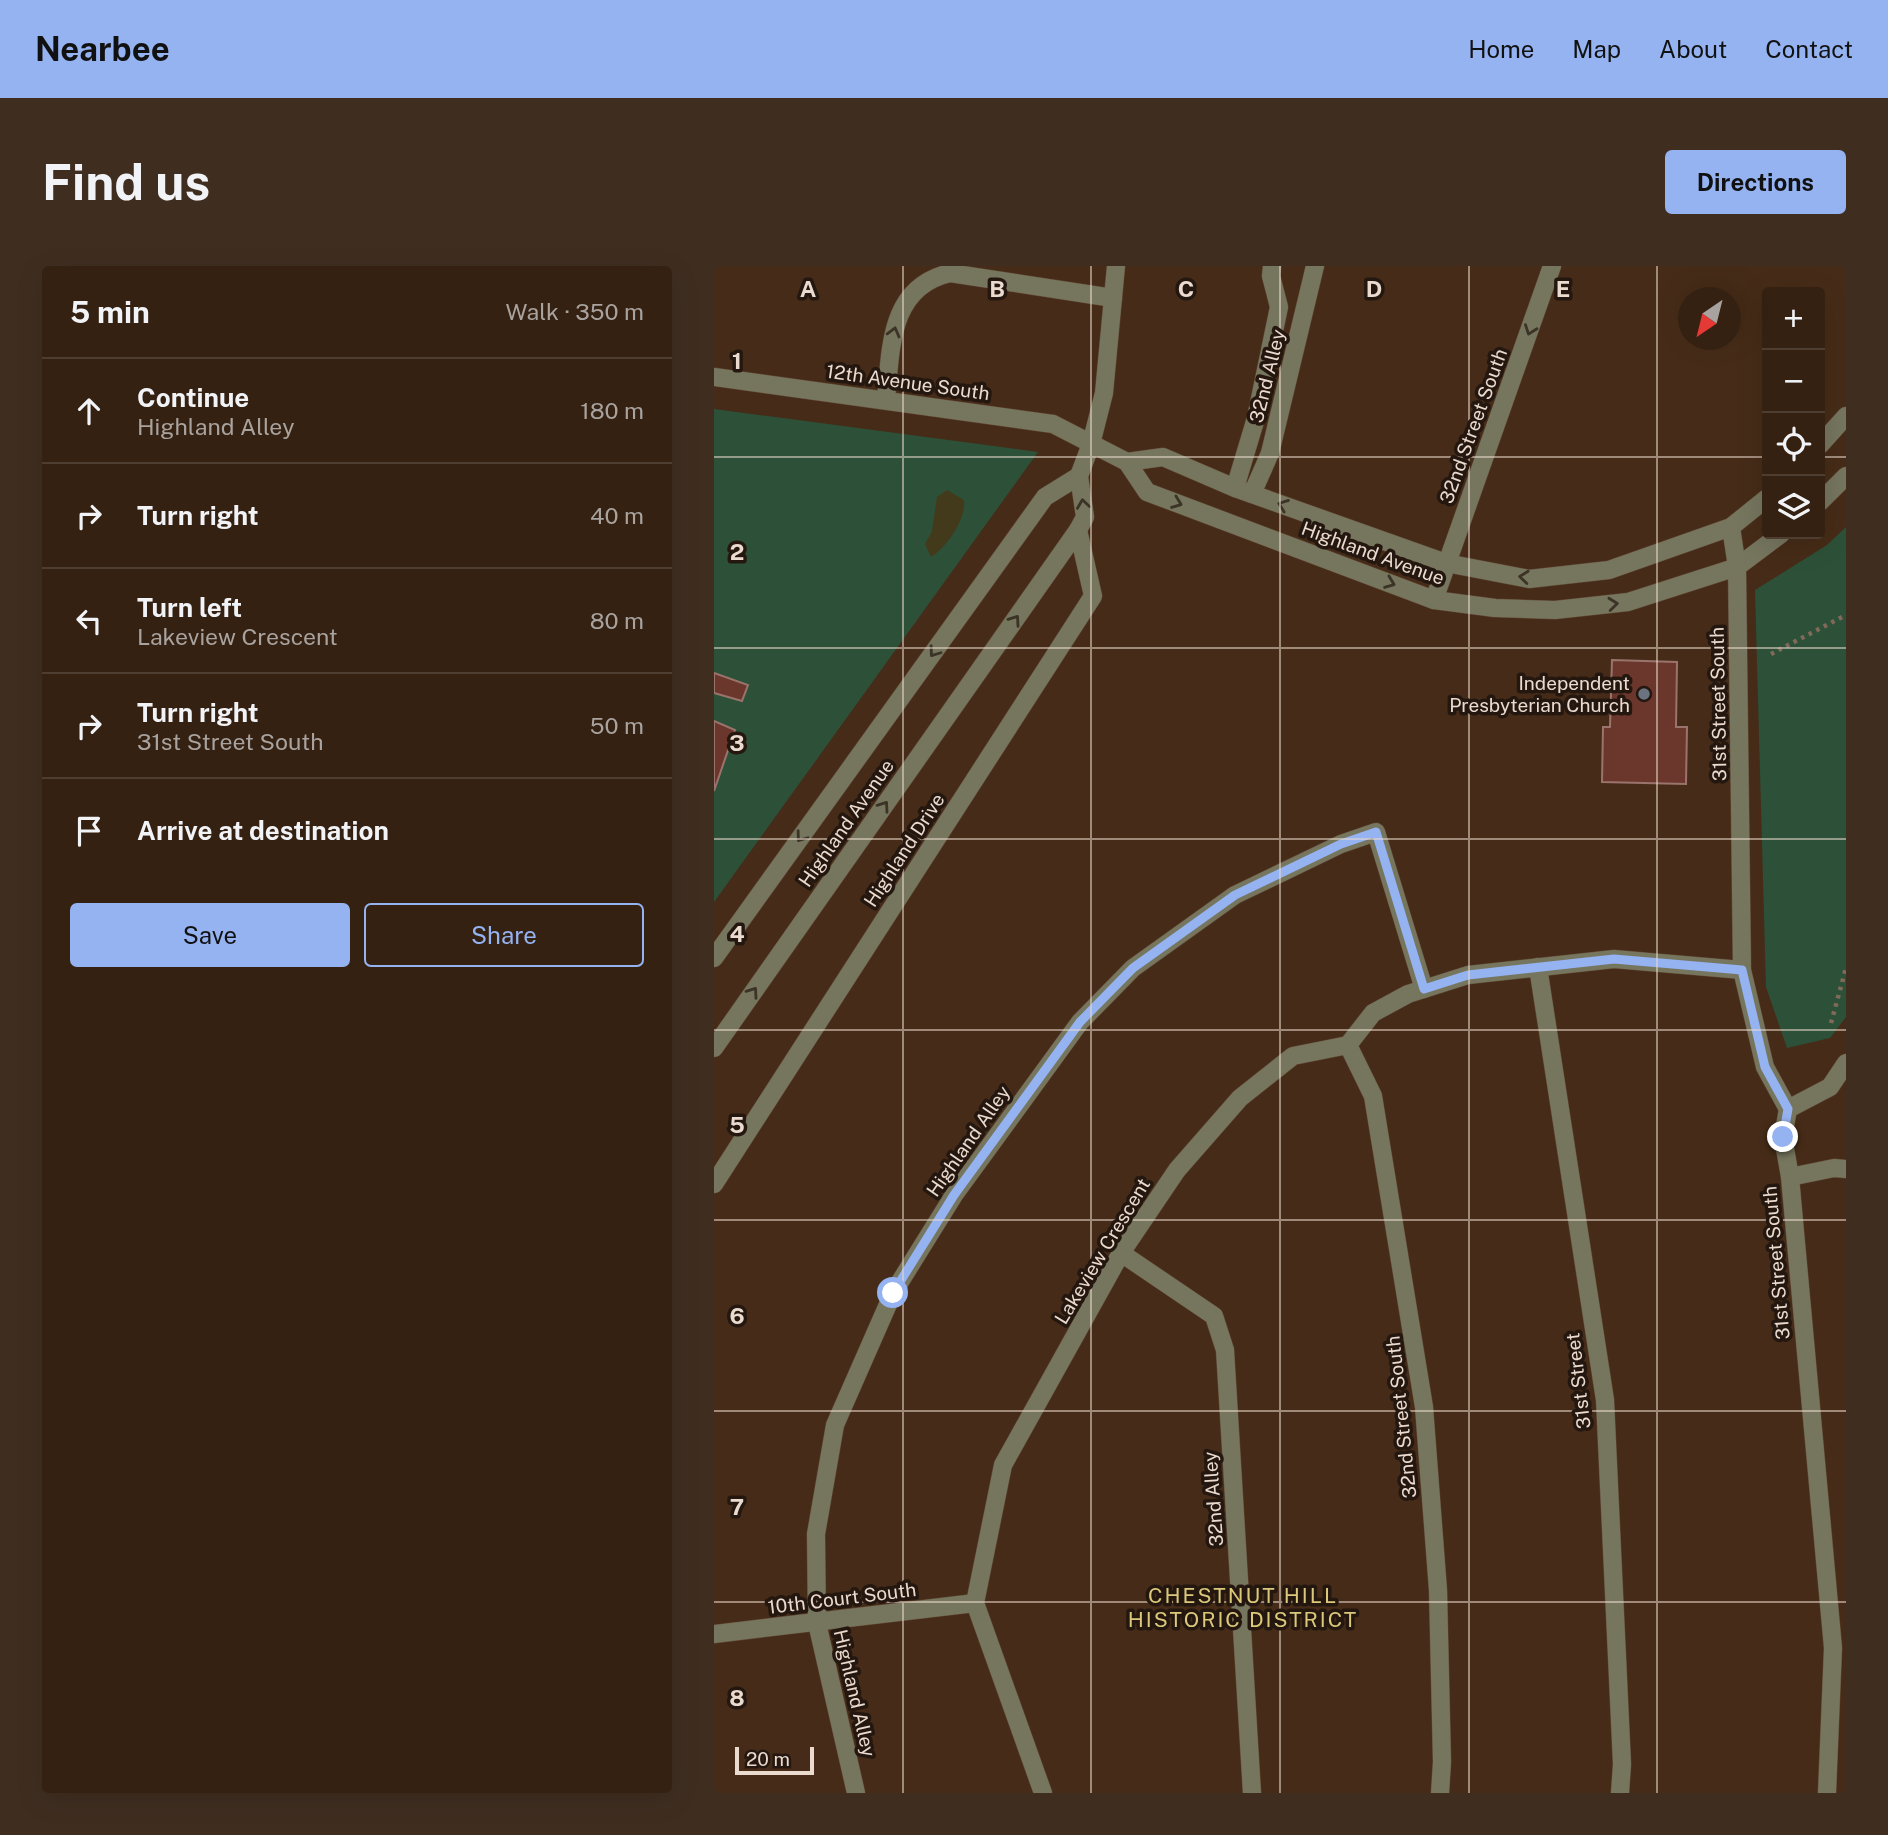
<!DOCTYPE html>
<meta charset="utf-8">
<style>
body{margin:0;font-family:"Public Sans",sans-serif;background:#3f2e20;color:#f1f3f6}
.controls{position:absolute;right:21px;top:21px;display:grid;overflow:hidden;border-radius:7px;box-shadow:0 7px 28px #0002}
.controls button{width:63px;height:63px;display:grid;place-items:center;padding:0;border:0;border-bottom:2px solid #4e3e32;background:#342112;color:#f1f3f6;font:35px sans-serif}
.compass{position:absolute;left:964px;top:21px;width:63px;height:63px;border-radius:50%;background:#342112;box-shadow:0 7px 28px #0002;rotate:215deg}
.scale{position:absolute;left:21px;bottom:18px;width:79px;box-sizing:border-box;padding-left:7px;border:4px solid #ebdace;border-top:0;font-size:19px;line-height:24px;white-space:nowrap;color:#ebdace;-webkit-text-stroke:5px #23170f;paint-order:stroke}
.stop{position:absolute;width:21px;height:21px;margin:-16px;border:5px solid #95b2f1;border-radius:50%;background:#fff}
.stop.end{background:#95b2f1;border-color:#fff;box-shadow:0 2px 7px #0008}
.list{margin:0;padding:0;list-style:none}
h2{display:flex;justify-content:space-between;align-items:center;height:91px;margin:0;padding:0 28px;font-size:30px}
h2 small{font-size:23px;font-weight:400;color:#a9a39f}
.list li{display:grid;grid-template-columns:46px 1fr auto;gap:21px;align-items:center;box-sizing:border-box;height:105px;padding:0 28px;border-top:2px solid #4e3e32}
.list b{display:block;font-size:26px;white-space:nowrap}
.list p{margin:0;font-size:23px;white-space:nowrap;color:#a9a39f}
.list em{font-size:23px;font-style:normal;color:#a9a39f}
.actions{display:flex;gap:14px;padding:21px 28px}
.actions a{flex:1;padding:16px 0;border:2px solid #95b2f1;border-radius:7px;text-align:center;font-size:24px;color:#95b2f1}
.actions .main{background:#95b2f1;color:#111}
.icon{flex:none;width:38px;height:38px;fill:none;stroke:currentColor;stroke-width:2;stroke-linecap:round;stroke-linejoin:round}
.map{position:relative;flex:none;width:1132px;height:1527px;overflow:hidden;border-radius:7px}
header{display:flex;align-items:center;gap:42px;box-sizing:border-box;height:98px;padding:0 35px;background:#95b2f1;color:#111}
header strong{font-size:33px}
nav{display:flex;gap:38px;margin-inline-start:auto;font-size:24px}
.intro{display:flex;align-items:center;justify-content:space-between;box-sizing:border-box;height:168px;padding:0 42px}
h1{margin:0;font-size:49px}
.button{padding:18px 32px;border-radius:7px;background:#95b2f1;color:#111;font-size:24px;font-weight:700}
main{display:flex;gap:42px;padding:0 42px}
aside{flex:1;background:#342112;border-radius:7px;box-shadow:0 7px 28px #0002}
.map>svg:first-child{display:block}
</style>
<header>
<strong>Nearbee</strong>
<nav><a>Home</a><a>Map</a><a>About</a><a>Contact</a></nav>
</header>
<div class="intro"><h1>Find us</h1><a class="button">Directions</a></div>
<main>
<aside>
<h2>5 min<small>Walk · 350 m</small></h2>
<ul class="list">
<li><svg class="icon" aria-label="ahead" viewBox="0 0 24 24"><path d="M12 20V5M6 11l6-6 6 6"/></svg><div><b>Continue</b><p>Highland Alley</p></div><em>180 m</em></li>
<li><svg class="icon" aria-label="right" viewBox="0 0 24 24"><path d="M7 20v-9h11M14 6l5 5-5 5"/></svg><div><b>Turn right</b></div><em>40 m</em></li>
<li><svg class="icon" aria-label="left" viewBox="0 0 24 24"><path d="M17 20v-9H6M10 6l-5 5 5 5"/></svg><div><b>Turn left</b><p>Lakeview Crescent</p></div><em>80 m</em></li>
<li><svg class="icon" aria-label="right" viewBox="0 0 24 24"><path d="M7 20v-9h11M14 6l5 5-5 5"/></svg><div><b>Turn right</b><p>31st Street South</p></div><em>50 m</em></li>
<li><svg class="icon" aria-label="arrive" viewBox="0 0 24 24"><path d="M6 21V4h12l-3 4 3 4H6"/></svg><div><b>Arrive at destination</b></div></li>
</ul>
<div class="actions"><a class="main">Save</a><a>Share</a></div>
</aside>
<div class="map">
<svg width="1132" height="1527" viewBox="0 0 1132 1527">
<rect width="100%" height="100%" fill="#462c18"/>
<g fill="#2d5138">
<path d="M0 143 324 186 0 636Z"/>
<path d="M1132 261V751L1116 772 1073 782 1052 721 1041 324 1113 279Z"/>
</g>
<path fill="#423a1a" d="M233 224 250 234C252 254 233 281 217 291L211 278 218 265 223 231Z"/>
<g fill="#6b372c" stroke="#9a746c" stroke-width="2">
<path d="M898 394 963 396 962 461H973L972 518 888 516 889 461H896Z"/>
<path d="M0 407 34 419 28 435 0 427Z"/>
<path d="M0 455 21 464 0 525Z"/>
</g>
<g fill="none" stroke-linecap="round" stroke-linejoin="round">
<defs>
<g id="minor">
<path d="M0 111 339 158 413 196 433 226 720 334 781 342 841 344 914 336 1023 301 1067 268"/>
<path d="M172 133C177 82 175 21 236 7L399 32"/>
<path d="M1106 179 1132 150"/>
<path d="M413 196 449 191 521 222 732 297 815 313 895 304 1017 261 1053 232"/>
<path d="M521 222 542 152 565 41 557 10 558 0"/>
<path d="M538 228 556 187 601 0"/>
<path d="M1106 236 1132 210"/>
<path d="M1017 261 1023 301 1028 704 1051 801 1074 843 1069 871 1076 911 1119 1382 1113 1527"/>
<path d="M720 334 838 0"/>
<path d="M0 692 331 231 365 210"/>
<path d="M824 701 891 1134 908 1498 906 1527"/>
<path d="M634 779 659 830 710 1141 724 1324 728 1496 726 1527"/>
<path d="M0 782 364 264 371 251 365 210 377 178 390 127 402 0"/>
<path d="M1074 843 1116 821 1132 797"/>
<path d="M1076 911 1120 902 1132 903"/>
<path d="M0 918 379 330 364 264"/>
<path d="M407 987 500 1050 511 1084 538 1527"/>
<path d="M0 1368 261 1337"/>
<path d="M142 1527 103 1357 102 1268 121 1159 179 1027 240 929 366 756 419 702 521 629 627 578 662 566 710 723"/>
<path d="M329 1527 261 1337 289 1199 407 987 463 904 526 832 579 790 634 779 659 747 694 728 754 709 900 693 1028 704"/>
</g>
</defs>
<use href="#minor" stroke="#604835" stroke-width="19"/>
<g stroke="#816a59" stroke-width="4.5" stroke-dasharray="3.5 5" stroke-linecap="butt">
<path d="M1057 388 1132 349"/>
<path d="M1117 757 1132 702"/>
</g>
<use href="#minor" stroke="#76755e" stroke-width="18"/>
</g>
<defs><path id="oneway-chevron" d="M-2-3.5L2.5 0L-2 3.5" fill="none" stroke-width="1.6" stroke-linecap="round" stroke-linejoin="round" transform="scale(1.75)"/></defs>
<g stroke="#3c3327">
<use href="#oneway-chevron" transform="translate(816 64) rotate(110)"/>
<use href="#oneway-chevron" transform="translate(180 66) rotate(-75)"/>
<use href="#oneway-chevron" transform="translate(463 237) rotate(21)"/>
<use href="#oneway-chevron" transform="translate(369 238) rotate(-98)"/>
<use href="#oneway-chevron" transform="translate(569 239) rotate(-160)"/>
<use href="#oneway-chevron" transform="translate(810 311) rotate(-174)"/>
<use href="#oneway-chevron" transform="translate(676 317) rotate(21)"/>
<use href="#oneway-chevron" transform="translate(899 338) rotate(-6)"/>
<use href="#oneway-chevron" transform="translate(301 354) rotate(-55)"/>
<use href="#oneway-chevron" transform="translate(220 386) rotate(126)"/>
<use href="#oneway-chevron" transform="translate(170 540) rotate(-55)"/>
<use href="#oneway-chevron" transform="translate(87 571) rotate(126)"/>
<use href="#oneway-chevron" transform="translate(39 726) rotate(-55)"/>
</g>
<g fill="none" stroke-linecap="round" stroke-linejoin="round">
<path stroke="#95b2f1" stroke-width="9" d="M179 1027 240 929 366 756 419 702 521 629 627 578 662 566 710 723 754 709 900 693 1028 704 1051 801 1074 843 1069 871"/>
</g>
<path fill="none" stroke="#ebdace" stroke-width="2" stroke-opacity="0.55" d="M189 0V1527M377 0V1527M566 0V1527M755 0V1527M943 0V1527M0 191H1053M1106 191H1132M0 382H1132M0 573H1132M0 764H1132M0 954H1132M0 1145H1132M0 1336H1132"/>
<circle fill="#6b7280" stroke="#23170f" stroke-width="2.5" cx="930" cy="428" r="7"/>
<g text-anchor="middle" stroke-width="7" stroke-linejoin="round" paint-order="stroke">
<g font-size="19" fill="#ebdace" stroke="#23170f">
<text transform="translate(553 110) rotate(-76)" y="7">32nd Alley</text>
<text transform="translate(194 116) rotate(8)" y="7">12th Avenue South</text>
<text transform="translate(759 160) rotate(-70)" y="7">32nd Street South</text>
<text transform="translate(659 287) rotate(20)" y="7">Highland Avenue</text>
<text transform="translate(1004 438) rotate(-91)" y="7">31st Street South</text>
<text transform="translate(132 557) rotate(-55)" y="7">Highland Avenue</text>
<text transform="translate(190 584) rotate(-57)" y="7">Highland Drive</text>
<text transform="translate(254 875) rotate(-55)" y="7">Highland Alley</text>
<text transform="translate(388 985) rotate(-59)" y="7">Lakeview Crescent</text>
<text transform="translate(1062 997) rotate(-95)" y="7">31st Street South</text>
<text transform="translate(864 1115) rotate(-97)" y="7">31st Street</text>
<text transform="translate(687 1151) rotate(-96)" y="7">32nd Street South</text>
<text transform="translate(499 1233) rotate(-94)" y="7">32nd Alley</text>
<text transform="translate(128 1332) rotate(-7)" y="7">10th Court South</text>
<text transform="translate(141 1427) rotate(77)" y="7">Highland Alley</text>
</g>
<g font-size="19" fill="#ebdace" stroke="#23170f" text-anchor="end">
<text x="916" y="424">Independent<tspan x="916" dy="22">Presbyterian Church</tspan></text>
</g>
<g font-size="21" letter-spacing="2" fill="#dbc87a" stroke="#23170f">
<text x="529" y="1337">CHESTNUT HILL<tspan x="529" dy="24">HISTORIC DISTRICT</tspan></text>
</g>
</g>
<g font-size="23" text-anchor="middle" font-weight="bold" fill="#ebdace" stroke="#23170f" stroke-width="7" stroke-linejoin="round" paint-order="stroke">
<text x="94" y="31">A</text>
<text x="283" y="31">B</text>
<text x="472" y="31">C</text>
<text x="660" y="31">D</text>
<text x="849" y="31">E</text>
<text x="23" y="103">1</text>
<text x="23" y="294">2</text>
<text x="23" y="485">3</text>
<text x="23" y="676">4</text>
<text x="23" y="867">5</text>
<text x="23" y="1058">6</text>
<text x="23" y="1249">7</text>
<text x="23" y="1440">8</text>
</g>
</svg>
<div class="controls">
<button>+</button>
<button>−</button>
<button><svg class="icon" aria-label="locate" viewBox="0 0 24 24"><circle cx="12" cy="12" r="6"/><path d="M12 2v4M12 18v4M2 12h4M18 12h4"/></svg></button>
<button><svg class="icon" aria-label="layers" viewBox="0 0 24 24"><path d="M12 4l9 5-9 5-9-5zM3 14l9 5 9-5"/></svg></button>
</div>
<svg class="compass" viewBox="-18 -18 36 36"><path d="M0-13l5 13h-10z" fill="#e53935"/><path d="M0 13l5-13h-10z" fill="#a9a39f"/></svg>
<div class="scale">20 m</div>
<div class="stop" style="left:179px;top:1027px"></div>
<div class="stop end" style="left:1069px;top:871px"></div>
</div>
</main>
